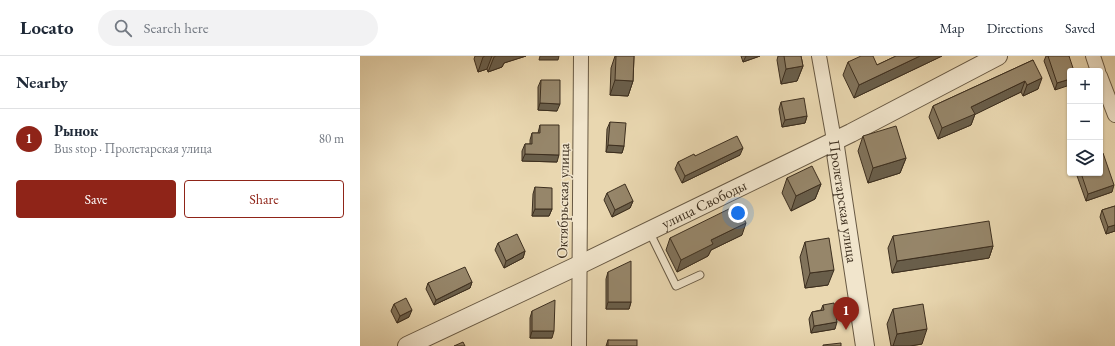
<!DOCTYPE html>
<meta charset="utf-8">
<style>
body{margin:0;font-family:"EB Garamond",serif;background:#f2f2f3;color:#1f2937}
.controls{position:absolute;right:12px;top:12px;display:grid;overflow:hidden;border-radius:4px;box-shadow:0 1px 3px #0004}
.controls button{width:36px;height:36px;display:grid;place-items:center;padding:0;border:0;border-bottom:1px solid #e0e1e3;background:#fff;color:#1f2937;font:20px sans-serif}
.you{position:absolute;left:378px;top:157px;width:14px;height:14px;margin:-10px;border:3px solid #fff;border-radius:50%;background:#1a73e8;box-shadow:0 0 0 6px #1a73e833}
.badge{display:grid;place-items:center;width:26px;height:26px;border-radius:50%;background:#8f2418;color:#fff;font-size:13px;font-weight:700}
.pin{position:absolute;translate:-50% -33px;filter:drop-shadow(0 1px 2px #0008)}
.pin::after{content:'';position:absolute;top:21px;width:14px;height:12px;background:inherit;clip-path:polygon(0 0,100% 0,50% 100%)}
.list{margin:0;padding:0;list-style:none}
h2{display:flex;justify-content:space-between;align-items:center;height:52px;margin:0;padding:0 16px;font-size:17px}
h2 small{font-size:13px;font-weight:400;color:#747a83}
.list li{display:grid;grid-template-columns:26px 1fr auto;gap:12px;align-items:center;box-sizing:border-box;height:60px;padding:0 16px;border-top:1px solid #e0e1e3}
.list b{display:block;font-size:15px;white-space:nowrap}
.list p{margin:0;font-size:13px;white-space:nowrap;color:#747a83}
.list em{font-size:13px;font-style:normal;color:#747a83}
.actions{display:flex;gap:8px;padding:12px 16px}
.actions a{flex:1;padding:9px 0;border:1px solid #8f2418;border-radius:4px;text-align:center;font-size:14px;color:#8f2418}
.actions .main{background:#8f2418;color:#fff}
.icon{flex:none;width:22px;height:22px;fill:none;stroke:currentColor;stroke-width:2;stroke-linecap:round;stroke-linejoin:round}
.map{position:relative;flex:none;width:755px;height:290px;overflow:hidden}
header{display:flex;align-items:center;gap:24px;box-sizing:border-box;height:56px;padding:0 20px;background:#fff;border-bottom:1px solid #e0e1e3}
header strong{font-size:19px}
nav{display:flex;gap:22px;margin-inline-start:auto;font-size:14px}
.search{width:280px;height:36px;background:#f2f2f3;display:flex;align-items:center;gap:10px;box-sizing:border-box;padding:0 14px;border-radius:22px;color:#747a83;font-size:15px}
main{display:flex}
aside{flex:1;background:#fff}
.map>svg:first-child{display:block}
</style>
<header>
<strong>Locato</strong>
<div class="search"><svg class="icon" aria-label="search" viewBox="0 0 24 24"><circle cx="10" cy="10" r="6"/><path d="M15 15l6 6"/></svg>Search here</div>
<nav><a>Map</a><a>Directions</a><a>Saved</a></nav>
</header>
<main>
<aside>
<h2>Nearby<small></small></h2>
<ul class="list">
<li><span class="badge">1</span><div><b>Рынок</b><p>Bus stop · Пролетарская улица</p></div><em>80 m</em></li>
</ul>
<div class="actions"><a class="main">Save</a><a>Share</a></div>
</aside>
<div class="map">
<svg width="755" height="290" viewBox="0 0 755 290">
<rect width="100%" height="100%" fill="#e9d7b0"/>
<filter id="stains"><feTurbulence type="fractalNoise" baseFrequency=".005" numOctaves="4"/><feColorMatrix values="0 0 0 0 .2 0 0 0 0 .09 0 0 0 0 .02 0 0 0 .5 -.17"/></filter>
<radialGradient id="worn" r=".72"><stop offset=".6" stop-color="#630" stop-opacity="0"/><stop offset="1" stop-color="#630" stop-opacity=".3"/></radialGradient>
<g fill="none" stroke-linecap="round" stroke-linejoin="round">
<defs>
<path id="service" d="M289 175 316 230 340 219"/>
<g id="minor">
<path d="M459 0 474 84"/>
<path d="M733 0 738 15"/>
<path d="M740 20 755 59"/>
<path d="M219 290 221 0"/>
</g>
<g id="tertiary">
<path id="s1" d="M474 84 505 290"/>
<path id="s2" d="M47 290 219 209 491 77 638 0"/>
</g>
</defs>
<use href="#service" stroke="#685943" stroke-width="9"/>
<use href="#minor" stroke="#685943" stroke-width="16"/>
<use href="#tertiary" stroke="#685943" stroke-width="20"/>
<use href="#service" stroke="#f1e5cc" stroke-width="7"/>
<use href="#minor" stroke="#f1e5cc" stroke-width="14"/>
<use href="#tertiary" stroke="#f1e5cc" stroke-width="18"/>
</g>
<g fill="#81735b" stroke="#3d2f1f">
<path d="M115 0H166L144 7 142 11 128 16 127 13 118 16 114 3Z"/>
<path d="M255 0H274L273 25 268 40 250 39 251 12Z"/>
<path d="M381 0H400L383 6Z"/>
<path d="M418 0H441L443 10 437 25 421 28 417 4Z"/>
<path d="M536 0H582L494 42 483 19 488 6 517 9Z"/>
<path d="M686 0H709L695 34 684 5Z"/>
<path d="M673 4 678 33 663 40 661 36 615 58 611 69 578 83 569 61 573 50Z"/>
<path d="M181 24 197 55 178 54V31Z"/>
<path d="M421 46 447 60 445 67 422 71 419 53Z"/>
<path d="M250 66 264 90 262 97 246 96 247 73Z"/>
<path d="M180 69 197 106 162 105V95L165 88H170V84L172 77H178Z"/>
<path d="M503 80 546 102 540 117 508 127 498 95Z"/>
<path d="M380 99 322 127 315 113 318 106 335 100Z"/>
<path d="M716 117H740L752 136 726 145Z"/>
<path d="M427 122 461 128 455 143 431 155 422 137Z"/>
<path d="M175 131 192 153 189 160H172L173 138Z"/>
<path d="M247 137 273 145 270 152 252 161 244 144Z"/>
<path d="M755 150V175L746 178 740 161 742 154Z"/>
<path d="M382 179 351 194 348 200 317 216 306 194 310 182Z"/>
<path d="M533 180 633 190 629 202 532 217 528 192Z"/>
<path d="M445 186 468 229 445 232 440 201Z"/>
<path d="M138 187 165 195 163 202 144 212 135 194Z"/>
<path d="M248 216 271 246 269 253H246V223Z"/>
<path d="M112 226 110 232 74 249 66 233 68 227Z"/>
<path d="M34 248 49 261 37 267 31 255Z"/>
<path d="M463 249 475 273 451 277 449 263 452 256 461 254Z"/>
<path d="M533 253 562 288 550 290H531L527 268Z"/>
<path d="M172 255 192 282H170V262Z"/>
<path d="M248 284 277 290H246Z"/>
</g>
<g fill="#695e4a" stroke="#3d2f1f">
<path d="M125 0H132L127 13 118 16 123 1Z"/>
<path d="M136 0H166L144 7 142 11 128 16 134 1Z"/>
<path d="M180 0H199L198 4H179Z"/>
<path d="M386 0H400L383 6Z"/>
<path d="M560 0H582L494 42 499 29Z"/>
<path d="M443 10 437 25 421 28 426 13Z"/>
<path d="M682 22 678 33 663 40 667 29Z"/>
<path d="M710 23V29L695 34 697 27Z"/>
<path d="M255 24 273 25 268 40 250 39Z"/>
<path d="M665 25 661 36 614 59 615 58 611 69 578 83 582 72 611 51Z"/>
<path d="M180 47 200 48 197 55 178 54Z"/>
<path d="M447 60 445 67 422 71 425 64Z"/>
<path d="M248 89 264 90 262 97 246 96Z"/>
<path d="M383 92 380 99 322 127 325 120Z"/>
<path d="M165 98 199 99 197 106 162 105Z"/>
<path d="M546 102 540 117 508 127 513 112Z"/>
<path d="M461 128 455 143 431 155 436 140Z"/>
<path d="M754 129 752 136 726 145 728 138Z"/>
<path d="M273 145 270 152 252 161 255 154Z"/>
<path d="M175 153H192L189 160H172Z"/>
<path d="M386 167 382 179 351 194 348 200 317 216 321 204 351 184Z"/>
<path d="M755 169V175L746 178 748 171Z"/>
<path d="M633 190 629 202 532 217 537 205Z"/>
<path d="M165 195 163 202 144 212 146 205Z"/>
<path d="M474 214 468 229 445 232 450 217Z"/>
<path d="M112 226 110 232 74 249 76 244Z"/>
<path d="M248 246H271L269 253H246Z"/>
<path d="M52 254 49 261 37 267 40 260Z"/>
<path d="M477 266 475 273 451 277 454 270Z"/>
<path d="M567 273 562 288 550 290H533L537 278Z"/>
<path d="M172 275H194L192 282H170Z"/>
</g>
<g fill="#96866a" stroke="#3d2f1f">
<path d="M256 0H274L273 25 255 24Z"/>
<path d="M424 0H441L443 10 426 13Z"/>
<path d="M501 0H513L517 9 536 0H560L499 29 488 6Z"/>
<path d="M688 0H709L714 15H710V23L697 27Z"/>
<path d="M673 4 682 22 667 29 665 25 611 51 615 58 582 72 573 50Z"/>
<path d="M181 24H200V48L180 47Z"/>
<path d="M444 42 447 60 425 64 421 46Z"/>
<path d="M250 66 266 67 264 90 248 89Z"/>
<path d="M180 69H199V99L165 98V88H172V77H180Z"/>
<path d="M536 70 546 102 513 112 503 80Z"/>
<path d="M377 80 383 92 325 120 318 106 334 98 335 100Z"/>
<path d="M743 97 754 129 728 138 721 117H740V98Z"/>
<path d="M452 110 461 128 436 140 427 122Z"/>
<path d="M265 128 273 145 255 154 247 137Z"/>
<path d="M175 131 192 132V153H175Z"/>
<path d="M377 149 386 167 351 184 353 188 321 204 310 182Z"/>
<path d="M755 150V169L748 171 742 154Z"/>
<path d="M629 165 633 190 537 205 533 180Z"/>
<path d="M157 178 165 195 146 205 138 187Z"/>
<path d="M469 182 474 214 450 217 445 186Z"/>
<path d="M271 205V246H248V216Z"/>
<path d="M105 211 112 226 76 244 68 227Z"/>
<path d="M46 242 52 254 40 260 34 248Z"/>
<path d="M195 244 194 275H172V255Z"/>
<path d="M474 247 477 266 454 270 452 256 464 254 463 249Z"/>
<path d="M563 248 567 273 537 278 533 253Z"/>
<rect x="248" y="284" width="29" height="6"/>
<path d="M103 286 105 290H94Z"/>
<path d="M481 287V290H463V289Z"/>
</g>
<g text-anchor="middle" stroke-width="3" stroke-linejoin="round" paint-order="stroke">
<g font-size="15" fill="#3d2f1f" stroke="#f1e5cc">
<text transform="translate(203 145) rotate(-89)" y="5">Октябрьская улица</text>
<text dy="5" stroke="none"><textPath href="#s1" startOffset="62">Пролетарская улица</textPath></text>
<text dy="5" stroke="none"><textPath href="#s2" startOffset="329">улица Свободы</textPath></text>
</g>
</g>
<rect width="100%" height="100%" filter="url(#stains)"/>
<rect width="100%" height="100%" fill="url(#worn)"/>
</svg>
<div class="controls">
<button>+</button>
<button>−</button>
<button><svg class="icon" aria-label="layers" viewBox="0 0 24 24"><path d="M12 4l9 5-9 5-9-5zM3 14l9 5 9-5"/></svg></button>
</div>
<div class="you"></div>
<div class="pin badge" style="left:486px;top:274px">1</div>
</div>
</main>
